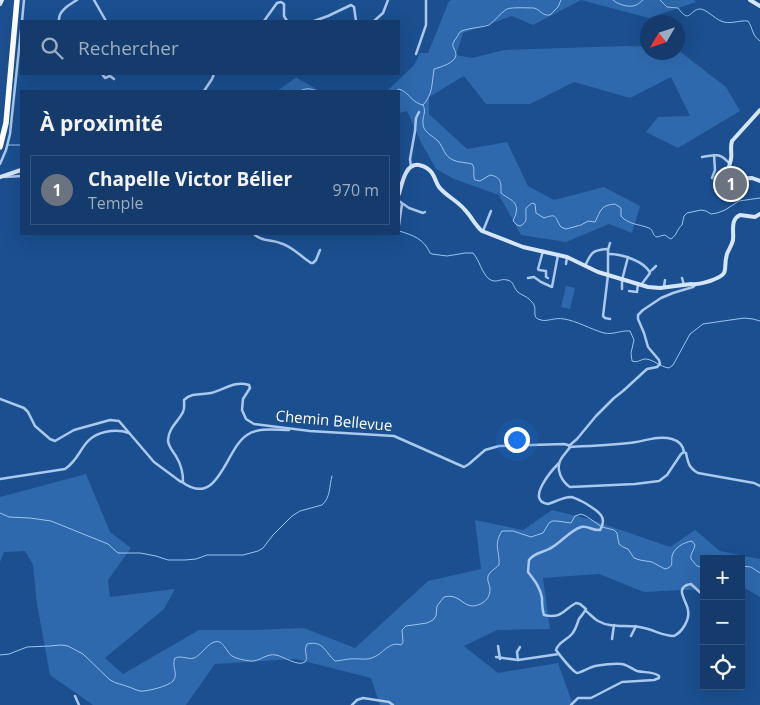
<!DOCTYPE html>
<html lang="fr">
<meta charset="utf-8">
<style>
body{margin:0;font-family:"Open Sans",sans-serif;background:#1d4271;color:#f1f3f6}
.controls{position:absolute;right:15px;bottom:15px;display:grid;overflow:hidden;border-radius:0px;box-shadow:0 5px 20px #0002}
.controls button{width:45px;height:45px;display:grid;place-items:center;padding:0;border:0;border-bottom:1px solid #33557e;background:#143b6b;color:#f1f3f6;font:25px sans-serif}
.compass{position:absolute;left:640px;top:15px;width:45px;height:45px;border-radius:50%;background:#143b6b;box-shadow:0 5px 20px #0002;rotate:231deg}
.you{position:absolute;left:516px;top:439px;width:18px;height:18px;margin:-12px;border:4px solid #fff;border-radius:50%;background:#1a73e8;box-shadow:0 0 0 8px #1a73e833}
.badge{display:grid;place-items:center;width:32px;height:32px;border-radius:50%;background:#ffd166;color:#fff;font-size:16px;font-weight:700}
.pin{position:absolute;translate:-50% -50%;border:2px solid #fff;box-shadow:0 1px 5px #0006}
.list{margin:0;padding:0;list-style:none}
h2{display:flex;justify-content:space-between;align-items:center;height:65px;margin:0;padding:0 20px;font-size:21px}
h2 small{font-size:16px;font-weight:400;color:#9dadc1}
.list li{display:grid;grid-template-columns:32px 1fr auto;gap:15px;align-items:center;box-sizing:border-box;height:70px;margin:0 10px 10px;padding:0 10px;border:1px solid #33557e;border-radius:0px}
.list b{display:block;font-size:19px;white-space:nowrap}
.list p{margin:0;font-size:16px;white-space:nowrap;color:#9dadc1}
.list em{font-size:16px;font-style:normal;color:#9dadc1}
.icon{flex:none;width:28px;height:28px;fill:none;stroke:currentColor;stroke-width:2;stroke-linecap:round;stroke-linejoin:round}
.map{position:relative;flex:none;width:760px;height:705px;overflow:hidden}
.search{position:absolute;background:#143b6b;box-shadow:0 5px 20px #0002;left:20px;top:20px;width:380px;height:55px;display:flex;align-items:center;gap:12px;box-sizing:border-box;padding:0 18px;border-radius:0px;color:#9dadc1;font-size:19px}
.panel{position:absolute;background:#143b6b;box-shadow:0 5px 20px #0002;left:20px;top:90px;width:380px;height:145px;border-radius:0px}
.map>svg:first-child{display:block}
</style>
<div class="map">
<svg width="760" height="705" viewBox="0 0 760 705">
<rect width="100%" height="100%" fill="#1b4f8f"/>
<g fill="#2e69ad">
<path d="M452 0H694L696 2 649 18 581 0 533 25 512 16 463 33 456 55 472 58 504 50 627 46 647 47 648 52H678V50L726 87 740 111 678 148 646 132 658 117 690 116 671 77 630 98 574 82 530 104H486L464 76 429 97V114L467 149 507 142 528 186 554 200 604 187 640 206 632 233 609 224 566 242 521 235 499 195 454 179 436 169 422 144 407 111 399 113V91H387L414 65 420 53H428L449 1Z"/>
<path d="M297 77V78L320 91H277Z"/>
<path d="M566 286 575 288 570 309 561 307Z"/>
<path d="M86 474 110 532 131 548 108 580 110 597 175 589 164 609 105 658 123 674 199 630H254L304 628 355 648 428 581 481 569 475 520 523 530 552 510 589 519 670 547 695 530 720 551 760 559V597L743 587H741V559H704V589L644 592 599 574 543 578 550 629 497 630 464 646 498 673 558 663 573 705H380L371 678 296 659 215 664 186 705H93L50 675 37 604 33 565 25 551 4 552 0 562V497Z"/>
</g>
<g fill="none" stroke-linecap="round" stroke-linejoin="round">
<g stroke="#9cc4f0" stroke-width="1">
<path d="M613 0C617 4 627 7 632 6 637 6 640 2 643 0"/>
<path d="M660 0 667 7 678 8C690 25 690 9 700 9 706 9 714 18 721 21 730 25 738 20 748 21 753 28 752 36 760 41"/>
<path d="M300 91C305 88 311 88 316 91"/>
<path d="M396 91 399 89C409 92 412 103 423 105 433 95 432 81 434 69 441 67 455 63 456 55 456 50 452 48 453 43 454 41 458 36 459 33 463 28 481 28 489 25 495 21 500 13 507 9 512 7 528 8 534 8 541 10 542 16 550 15L558 7 561 0"/>
<path d="M423 105C427 112 422 116 423 124 423 132 433 136 438 141 444 148 444 156 453 160 459 163 466 162 472 164 476 169 472 175 475 180L480 181 490 175C502 177 501 184 501 193 508 199 519 201 516 213 516 215 514 218 513 221L517 225 520 226C529 222 525 216 526 208L532 203 535 204 536 213 544 218C558 213 554 217 561 227L566 229 581 225 588 221 595 222C601 210 601 205 615 204L621 208V216C629 225 639 224 649 228 654 230 652 236 657 237 658 237 663 235 665 235L669 238 671 239C677 235 677 229 682 225L684 216 687 213 701 210 706 211 711 214 717 213 725 210 739 201 760 198"/>
<path d="M7 145H21"/>
<path d="M399 231C413 235 424 239 430 253L432 254 447 256 465 253H473C480 261 481 272 489 279 497 284 500 278 507 280 514 281 513 287 517 291 519 294 526 296 529 299 530 300 534 304 534 305 537 311 531 318 541 320 547 322 555 317 564 319 577 321 590 329 604 333 614 335 621 330 630 331L634 340 631 353 632 361C638 363 639 360 645 359 653 359 660 367 669 368L673 365 690 334 703 324 744 318 753 319 760 321"/>
<path d="M0 513 9 517 30 518 51 521 108 544 118 553H140L156 556 168 560H185L196 559 207 555H243L258 551 263 548 273 535 292 516 300 511 322 505C331 497 329 486 332 476"/>
<path d="M741 566 751 567 760 573"/>
<path d="M0 655 9 654 27 647 50 646 61 645 68 646 83 654 110 680C116 684 122 684 129 687 132 688 136 690 140 691 146 692 169 686 173 681 179 674 171 667 175 658 182 655 188 660 194 658 201 655 205 647 212 643 223 637 225 651 232 656 237 659 244 660 250 661 260 662 266 653 276 655 283 656 298 667 305 662 309 658 303 651 307 644 323 640 325 652 335 661 340 661 345 659 350 659 359 658 366 661 374 657 384 653 389 641 401 645L403 642 402 630 406 626 427 623 433 620 436 616 437 606 444 597C459 593 462 606 473 606 483 605 491 598 490 588 489 583 487 581 488 576 490 571 495 569 499 565 500 551 493 545 502 531H513L531 537 543 533 549 523 552 521H557L571 523 575 516 581 514 586 516 602 527 614 530 617 533 619 544 623 547 628 549 634 558 640 560 652 562 665 569C674 567 671 563 672 556 674 548 684 542 692 541L695 545C694 551 690 553 691 559L697 566 704 568"/>
</g>
<g stroke="#a9c9ee" stroke-width="2.5">
<path d="M94 0 106 21"/>
<path d="M22 21 24 0"/>
<path d="M59 21C58 11 69 5 77 0"/>
<path d="M264 21 277 3 281 2 284 4V16L287 21"/>
<path d="M314 21 328 16 351 5 354 7 356 21"/>
<path d="M374 21 383 13 388 0"/>
<path d="M416 54 426 25V0"/>
<path d="M102 74 105 78 110 76 114 79"/>
<path d="M204 91 212 79 214 74"/>
<path d="M702 157C716 155 719 152 729 163"/>
<path d="M0 164 6 150 10 134 21 30"/>
<path d="M411 167 410 159 415 131 416 118 419 112"/>
<path d="M5 177 21 176"/>
<path d="M712 178 715 170 714 155"/>
<path d="M399 201 409 208 423 213 425 212"/>
<path d="M399 225 402 204"/>
<path d="M483 231 491 211"/>
<path d="M254 234C260 241 272 240 280 243 292 246 300 256 311 263H313L316 260 320 250"/>
<path d="M608 250 610 243"/>
<path d="M543 251 538 269 539 270 546 271V277L548 278"/>
<path d="M609 254C621 254 645 261 650 273L641 285"/>
<path d="M566 264 567 257"/>
<path d="M585 266C591 253 592 250 607 249L608 250V275L603 316 605 318 610 319"/>
<path d="M650 271 652 270 656 266"/>
<path d="M528 278 534 277 541 282 552 287 558 255"/>
<path d="M682 278 684 285"/>
<path d="M664 287 665 280"/>
<path d="M622 289V280L628 257"/>
<path d="M629 291 637 292 638 284"/>
<path d="M0 399 24 408 28 412 35 426 50 439 55 441 74 430 110 420 119 421 154 462 181 482 183 481C183 473 181 465 177 458 174 452 168 447 168 440 169 427 178 422 183 412 185 408 184 403 184 400 192 392 202 395 211 393 224 390 235 380 249 385L250 388 243 399 242 410 246 419 254 424 310 431 394 436 464 467 469 464 485 450 499 446 564 444 568 445 570 447C567 452 562 456 560 461 556 470 562 482 570 487L635 484 659 481 667 475 681 454 684 452 686 453C688 463 689 468 698 473L754 483 760 486"/>
<path d="M570 445 577 439 596 416 614 398 623 391 647 369 657 367 660 364 659 360 648 347 644 333 638 319V315L643 310 661 298 673 293 693 287 695 285"/>
<path d="M570 447C589 446 609 445 629 443 642 442 658 435 672 439 679 441 683 445 684 452"/>
<path d="M559 463C552 470 525 501 548 504 555 502 563 497 571 497 576 498 581 501 585 503 596 510 609 516 600 530 592 531 588 525 581 527 569 531 560 544 549 549 541 553 534 553 529 560L528 572C535 581 540 587 542 598 542 604 542 609 544 615 562 619 563 610 576 603L580 604 586 609C584 613 582 615 579 619 577 624 576 629 572 634 567 640 558 642 556 650 559 654 573 672 577 673 580 673 590 667 595 666 601 665 616 663 622 664 628 665 632 669 637 671 644 673 653 671 659 676V678L654 680 622 682 591 698H578L571 705"/>
<path d="M0 479 65 469C83 457 80 438 105 432 114 430 121 430 129 433"/>
<path d="M182 482C219 509 225 449 247 435 258 427 276 430 289 430"/>
<path d="M586 611C590 614 593 618 598 621 612 629 629 624 644 628 654 630 663 636 674 636 682 632 690 620 688 610 687 601 673 587 691 584L704 596"/>
<path d="M631 636 636 626"/>
<path d="M612 639 614 625"/>
<path d="M498 646 500 659"/>
<path d="M496 657 518 660 559 654"/>
<path d="M518 660 517 652 520 647"/>
<path d="M75 696 79 705"/>
<path d="M352 705 357 700 363 698 389 702 393 705"/>
</g>
<g stroke="#d6e6fa" stroke-width="4">
<path d="M750 0 760 6"/>
<path d="M0 4 2 0"/>
<path d="M760 110 732 141C730 147 732 153 731 159 729 168 726 171 734 179L752 178 760 181"/>
<path d="M0 177 21 170"/>
<path d="M399 194C402 184 405 163 419 165 424 166 429 169 432 173 435 177 436 183 439 187 446 196 458 201 465 210 471 216 475 225 482 231L523 247 567 257 598 272 648 287 660 288 691 284C698 285 703 283 710 281 732 273 722 271 727 254 729 249 732 245 733 240 734 230 730 220 740 215L755 217 760 214"/>
</g>
<path stroke="#fff" stroke-width="5.5" d="M0 147 6 123 17 0"/>
</g>
<g text-anchor="middle" stroke-width="4" stroke-linejoin="round" paint-order="stroke">
<g font-size="15" fill="#fff" stroke="#1b4f8f">
<text transform="translate(334 421) rotate(5)" y="5">Chemin Bellevue</text>
</g>
</g>
</svg>
<div class="controls">
<button>+</button>
<button>−</button>
<button><svg class="icon" aria-label="locate" viewBox="0 0 24 24"><circle cx="12" cy="12" r="6"/><path d="M12 2v4M12 18v4M2 12h4M18 12h4"/></svg></button>
</div>
<svg class="compass" viewBox="-18 -18 36 36"><path d="M0-13l5 13h-10z" fill="#e53935"/><path d="M0 13l5-13h-10z" fill="#9dadc1"/></svg>
<div class="you"></div>
<div class="pin badge" style="left:731px;top:184px;background:#6b7280">1</div>
<div class="search"><svg class="icon" aria-label="search" viewBox="0 0 24 24"><circle cx="10" cy="10" r="6"/><path d="M15 15l6 6"/></svg>Rechercher</div>
<section class="panel">
<h2>À proximité<small></small></h2>
<ul class="list">
<li><span class="badge" style="background:#6b7280">1</span><div><b>Chapelle Victor Bélier</b><p>Temple</p></div><em>970 m</em></li>
</ul>
</section>
</div>
